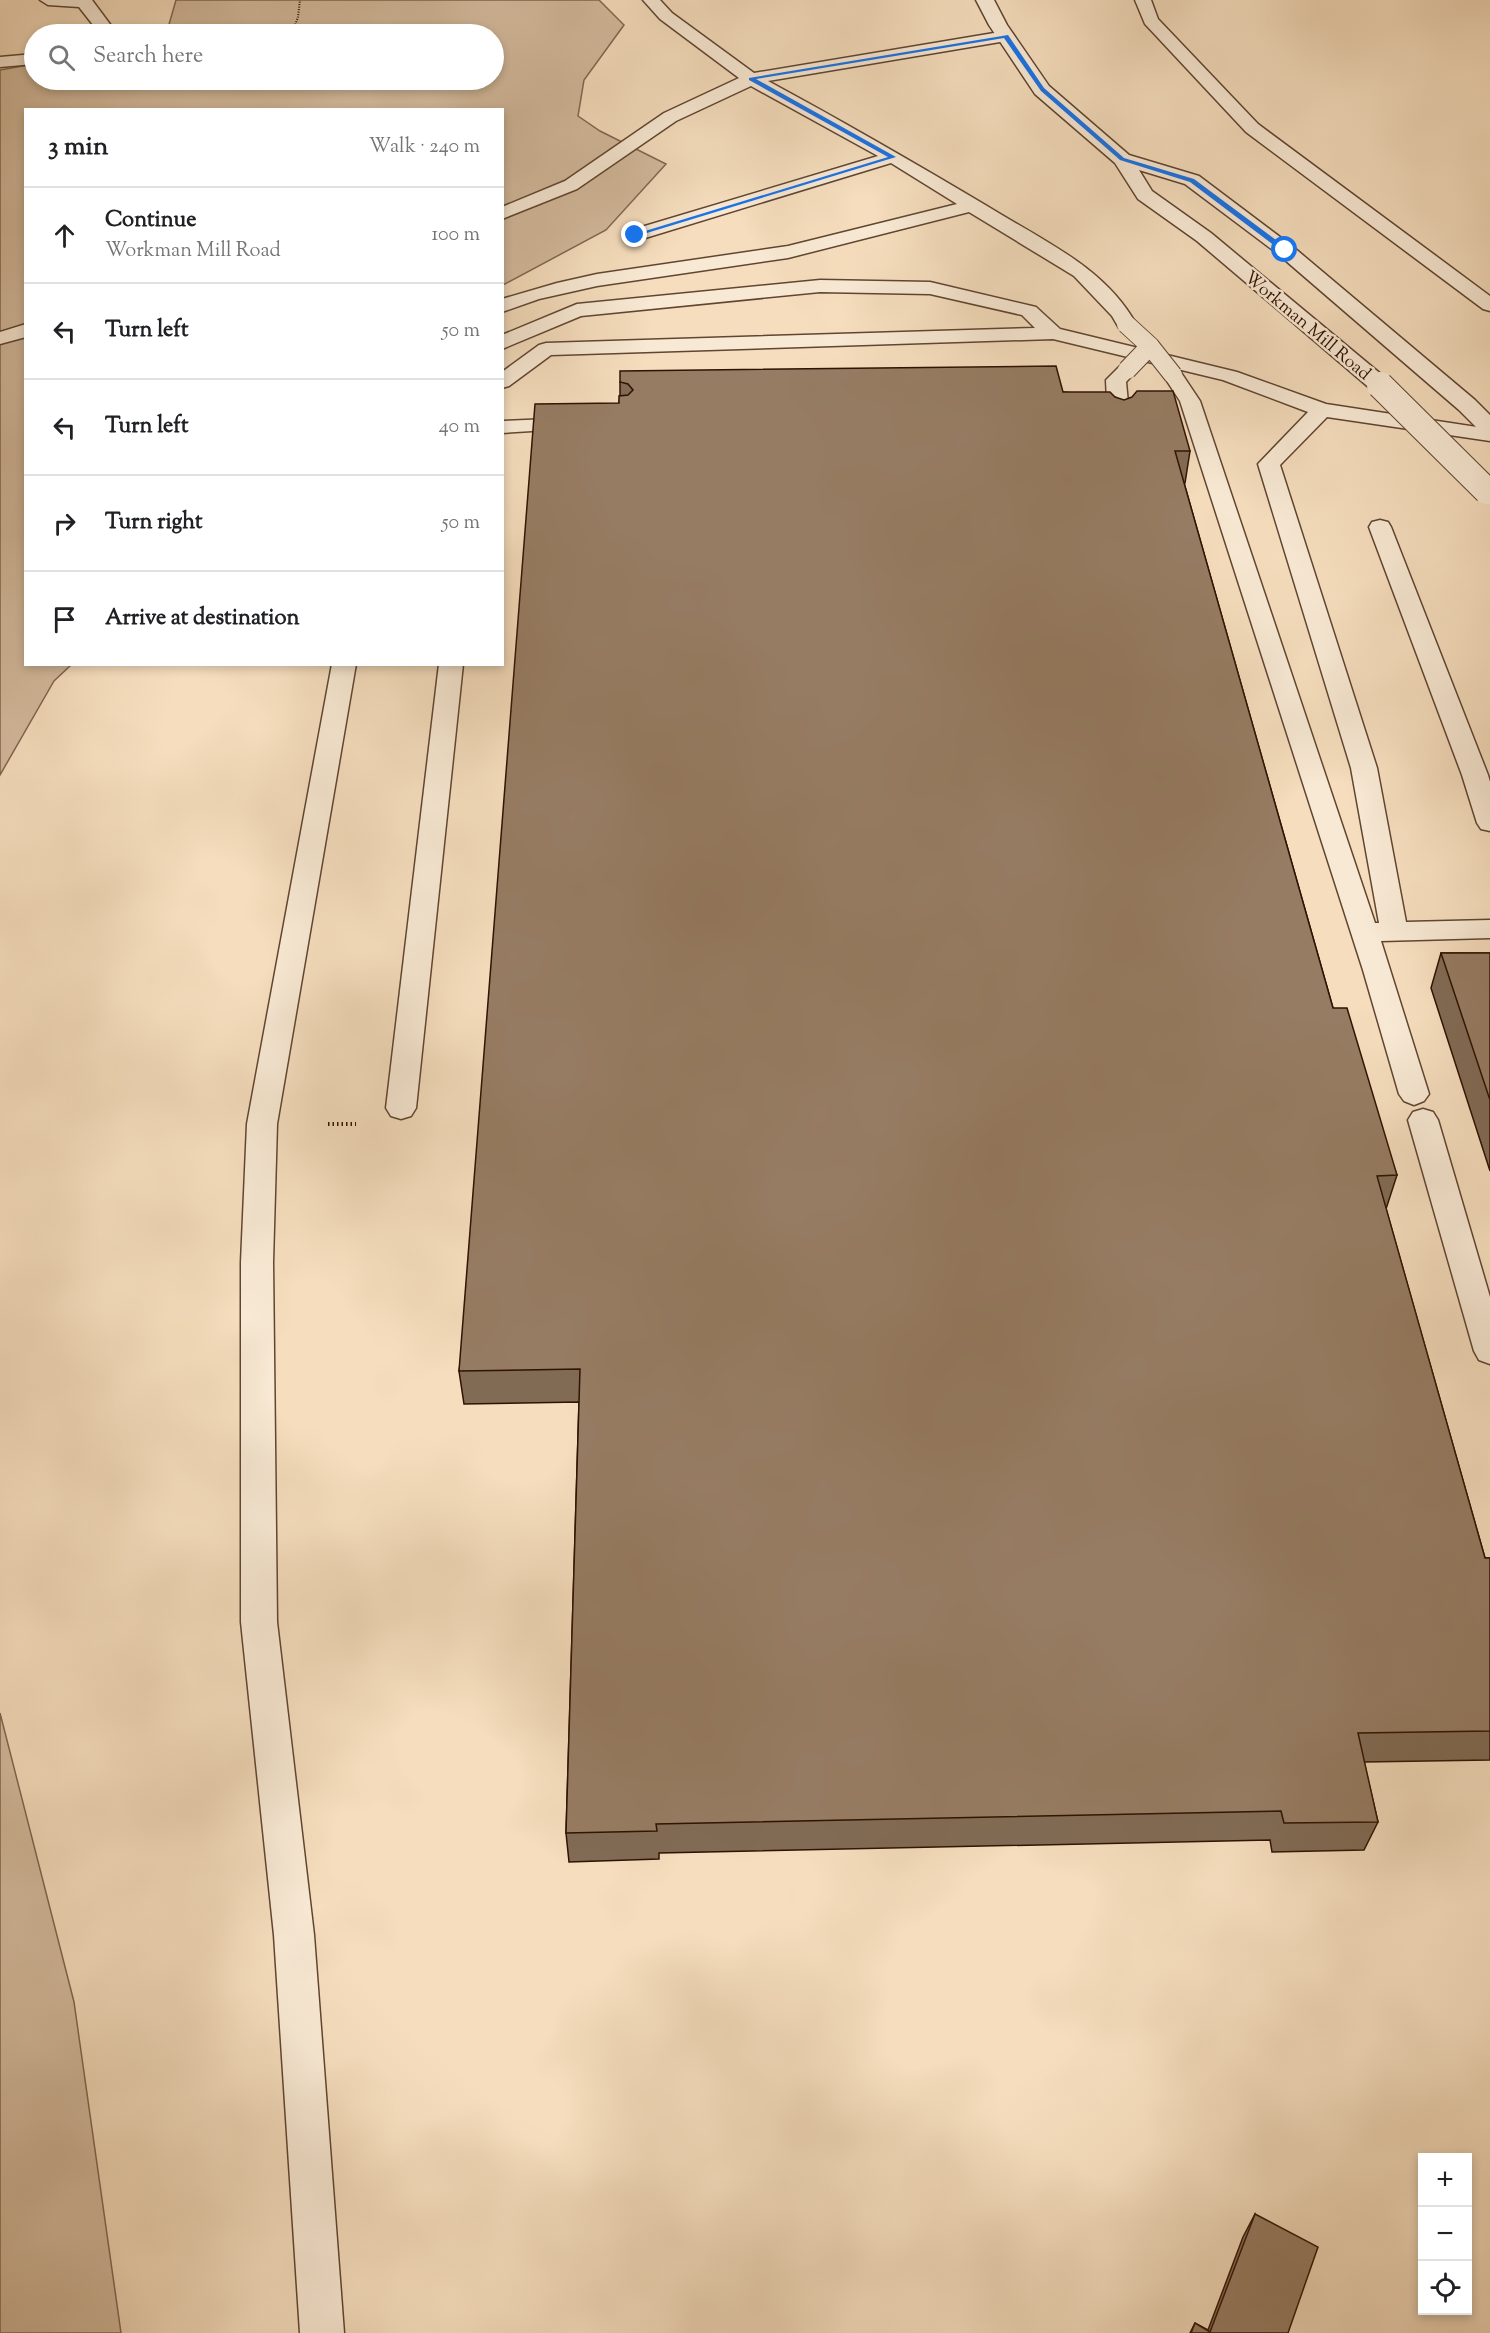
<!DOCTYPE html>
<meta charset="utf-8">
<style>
body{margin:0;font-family:"Sorts Mill Goudy",serif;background:#f2f2f2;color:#202124}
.controls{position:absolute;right:18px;bottom:18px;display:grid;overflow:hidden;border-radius:0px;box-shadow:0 3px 9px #0003}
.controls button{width:54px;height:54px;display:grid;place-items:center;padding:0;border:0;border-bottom:2px solid #e0e0e0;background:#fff;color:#202124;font:30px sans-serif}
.stop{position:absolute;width:18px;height:18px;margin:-14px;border:4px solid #1a73e8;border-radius:50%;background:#fff}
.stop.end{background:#1a73e8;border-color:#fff;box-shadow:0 2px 6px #0008}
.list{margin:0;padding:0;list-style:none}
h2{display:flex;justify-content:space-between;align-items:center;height:78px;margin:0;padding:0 24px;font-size:26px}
h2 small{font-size:20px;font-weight:400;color:#757577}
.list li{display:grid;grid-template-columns:39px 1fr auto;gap:18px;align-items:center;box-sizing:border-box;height:96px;padding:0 24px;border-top:2px solid #e0e0e0}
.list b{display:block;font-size:22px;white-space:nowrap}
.list p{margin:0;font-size:20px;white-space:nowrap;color:#757577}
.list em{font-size:20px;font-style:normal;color:#757577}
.icon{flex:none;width:33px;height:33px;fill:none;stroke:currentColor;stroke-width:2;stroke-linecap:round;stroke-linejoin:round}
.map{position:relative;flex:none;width:1490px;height:2333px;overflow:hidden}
.search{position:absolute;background:#fff;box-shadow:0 3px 9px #0003;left:24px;top:24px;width:480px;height:66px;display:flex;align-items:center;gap:15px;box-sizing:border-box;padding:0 21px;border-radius:33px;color:#757577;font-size:22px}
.panel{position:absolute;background:#fff;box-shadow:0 3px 9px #0003;left:24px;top:108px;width:480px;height:558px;border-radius:0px}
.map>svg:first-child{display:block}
</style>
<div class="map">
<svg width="1490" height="2333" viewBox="0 0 1490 2333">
<rect width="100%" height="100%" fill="#f5ddbd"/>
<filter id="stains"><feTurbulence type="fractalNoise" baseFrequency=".00333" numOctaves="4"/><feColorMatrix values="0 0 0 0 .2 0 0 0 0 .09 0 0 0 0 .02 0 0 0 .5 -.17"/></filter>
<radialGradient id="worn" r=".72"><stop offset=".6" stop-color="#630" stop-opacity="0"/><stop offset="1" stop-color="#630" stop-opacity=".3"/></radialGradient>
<g fill="#d3ba9d" stroke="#816650" stroke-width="1.5">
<path d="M176 0H599L624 25 584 80 578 116 600 131 666 164 606 230 503 285 502 110H26V664L71 665 54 681 0 775V70L34 64V80H494V34H150L168 28Z"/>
<path d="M0 1713 74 2002 121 2333H0Z"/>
</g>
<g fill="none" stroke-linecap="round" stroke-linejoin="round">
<defs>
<g id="service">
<path d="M40 0H92L115 31 113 34H93L97 30 79 7 48 5Z"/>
<path d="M643 0H660L672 13 754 73 1006 31 1012 33 1014 36 1012 39 1006 41 768 81C842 121 915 163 987 206 1040 239 1105 267 1136 324L1133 328H1119L1112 316 1074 276 969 212 788 258 597 286 539 299 502 312V299L557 283 597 274 788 246 957 204 891 163 642 239H628L626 235 628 231 878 156 751 86 676 121 577 189 502 219V207L565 181 664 113 739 78 660 19Z"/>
<path d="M1135 0H1151L1158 19 1258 124 1490 296V311L1483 309 1246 132 1145 24Z"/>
<path d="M34 54V64L0 67V57Z"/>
<path d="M820 280 930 282 1036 307 1060 329 1237 372 1326 404 1490 429V441L1327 417 1280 465 1377 768 1406 922 1490 920V938L1381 941 1429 1094 1424 1101 1414 1105 1404 1101 1399 1094 1363 970 1180 401 1163 375 1166 371H1180L1200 401 1375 923H1379L1351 768 1258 464 1308 412 1223 380 1053 339 551 355 509 386 502 388V372L539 345 546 343 1035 328 1022 315 930 294 820 292 581 316 502 349V335L577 304Z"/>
<path d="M26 324V337L0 344V332Z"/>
<path d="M1127 364 1134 366 1137 370 1126 382 1130 424 1126 428 1119 430 1112 428 1108 424 1106 380 1120 366Z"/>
<path d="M573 418 580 420 584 424 580 428 502 433V421Z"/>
<path d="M1380 520 1388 522 1391 527 1488 775 1490 782V831L1481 829 1477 823 1462 775 1369 527 1372 522Z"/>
<path d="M332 664H356L277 1124 273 1262 277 1622 314 1935 344 2333H300L274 1935 241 1622V1262L247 1124Z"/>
<path d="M439 664H463L416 1108 411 1116 401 1119 391 1116 386 1108Z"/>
<path d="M1423 1109 1433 1112 1438 1120 1490 1297V1364L1479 1360 1474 1351 1408 1120 1413 1112Z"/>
</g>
<path id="tertiary" d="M976 0H994L1007 25 1049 86 1129 155 1199 176 1292 246 1475 400 1490 415V435L1482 433 1459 410 1278 254 1185 184 1139 170 1152 191 1211 233 1388 380 1391 385 1388 390 1380 392 1372 390 1197 241 1138 199 1115 163 1035 94 989 25Z"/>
</defs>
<use href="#service" stroke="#604531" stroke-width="3"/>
<use href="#tertiary" stroke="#604531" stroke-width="3"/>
<g stroke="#2f1202" stroke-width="2" stroke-dasharray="1 1.5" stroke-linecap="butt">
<path d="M292 34 298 17 300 0"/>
<path d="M62 84 165 80"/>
</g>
<path stroke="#2f1202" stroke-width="4" stroke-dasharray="1.5 3" stroke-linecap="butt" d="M328 1124H356"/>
<use href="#service" fill="#f8e9d4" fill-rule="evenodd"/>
<use href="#tertiary" fill="#f8e9d4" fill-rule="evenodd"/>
<defs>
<g id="service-bridge">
<path d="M1126 324 1150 346 1173 375"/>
<path d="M1127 370 1150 346"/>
</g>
<path id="tertiary-bridge" d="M1380 385 1487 491"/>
</defs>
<use href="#service-bridge" stroke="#604531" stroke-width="20" stroke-linecap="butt"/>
<use href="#tertiary-bridge" stroke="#604531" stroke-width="28" stroke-linecap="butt"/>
<use href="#service-bridge" stroke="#f8e9d4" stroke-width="18"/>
<use href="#tertiary-bridge" stroke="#f8e9d4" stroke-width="26"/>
</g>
<g fill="#816b55" stroke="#2f1202" stroke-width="1.5">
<path d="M620 382 1063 392 1115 397 1190 451 1185 483H1184L1333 1008 1397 1175 1386 1209 1485 1558H1490V1760L1364 1762 1378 1822 1364 1850 1272 1852 1270 1840 659 1853V1859L569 1862 566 1833 579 1402 464 1404 459 1371 620 396Z"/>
<path d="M1441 953H1490V1171L1431 988Z"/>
<path d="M1255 2214 1288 2333H1190L1195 2323 1208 2330 1243 2237Z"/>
</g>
<g fill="#967c63" stroke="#2f1202" stroke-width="1.5">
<path d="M1056 366 1063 392H1110L1115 397 1124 400 1132 397 1137 391H1173L1190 451H1175L1333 1008H1347L1397 1175 1377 1176 1485 1558H1490V1731L1358 1733 1378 1822 1284 1823 1281 1811 656 1824 657 1831 566 1833 580 1369 459 1371 535 404 619 403V396L628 395 633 390 628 384 620 382V371Z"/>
<path d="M1441 953H1490V1100Z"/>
<path d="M1255 2214 1318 2247 1288 2333H1191L1195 2323 1210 2332Z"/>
</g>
<path fill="#1a73e8" d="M1008 35 1044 88 1124 158 1194 179 1288 249V252H1283L1190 182 1120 160 1041 91 1004 38 756 79 896 157 637 236 632 235 888 157 749 80V78Z"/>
<g text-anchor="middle" stroke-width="5" stroke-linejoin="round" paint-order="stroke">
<g font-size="18" fill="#2f1202" stroke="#f8e9d4">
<text transform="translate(1308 325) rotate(40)" y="6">Workman Mill Road</text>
</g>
</g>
<rect width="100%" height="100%" filter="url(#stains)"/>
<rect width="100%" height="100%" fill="url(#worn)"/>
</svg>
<div class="controls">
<button>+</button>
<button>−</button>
<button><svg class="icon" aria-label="locate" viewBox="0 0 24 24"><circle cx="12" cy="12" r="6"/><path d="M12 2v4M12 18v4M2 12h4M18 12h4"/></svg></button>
</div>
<div class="stop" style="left:1285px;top:250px"></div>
<div class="stop end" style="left:635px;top:235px"></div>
<div class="search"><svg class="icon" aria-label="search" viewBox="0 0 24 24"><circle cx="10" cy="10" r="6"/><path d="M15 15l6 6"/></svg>Search here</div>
<section class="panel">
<h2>3 min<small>Walk · 240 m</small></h2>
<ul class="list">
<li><svg class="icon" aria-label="ahead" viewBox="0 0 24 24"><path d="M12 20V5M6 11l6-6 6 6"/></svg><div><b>Continue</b><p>Workman Mill Road</p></div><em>100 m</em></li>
<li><svg class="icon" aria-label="left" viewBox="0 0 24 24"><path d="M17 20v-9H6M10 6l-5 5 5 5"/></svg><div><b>Turn left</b></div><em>50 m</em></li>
<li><svg class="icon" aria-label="left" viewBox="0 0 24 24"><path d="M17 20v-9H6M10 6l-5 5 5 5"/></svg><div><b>Turn left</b></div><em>40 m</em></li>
<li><svg class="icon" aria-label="right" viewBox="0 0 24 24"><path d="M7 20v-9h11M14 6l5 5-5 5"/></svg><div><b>Turn right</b></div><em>50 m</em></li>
<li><svg class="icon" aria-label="arrive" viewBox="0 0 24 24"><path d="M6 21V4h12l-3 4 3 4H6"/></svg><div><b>Arrive at destination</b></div></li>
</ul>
</section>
</div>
